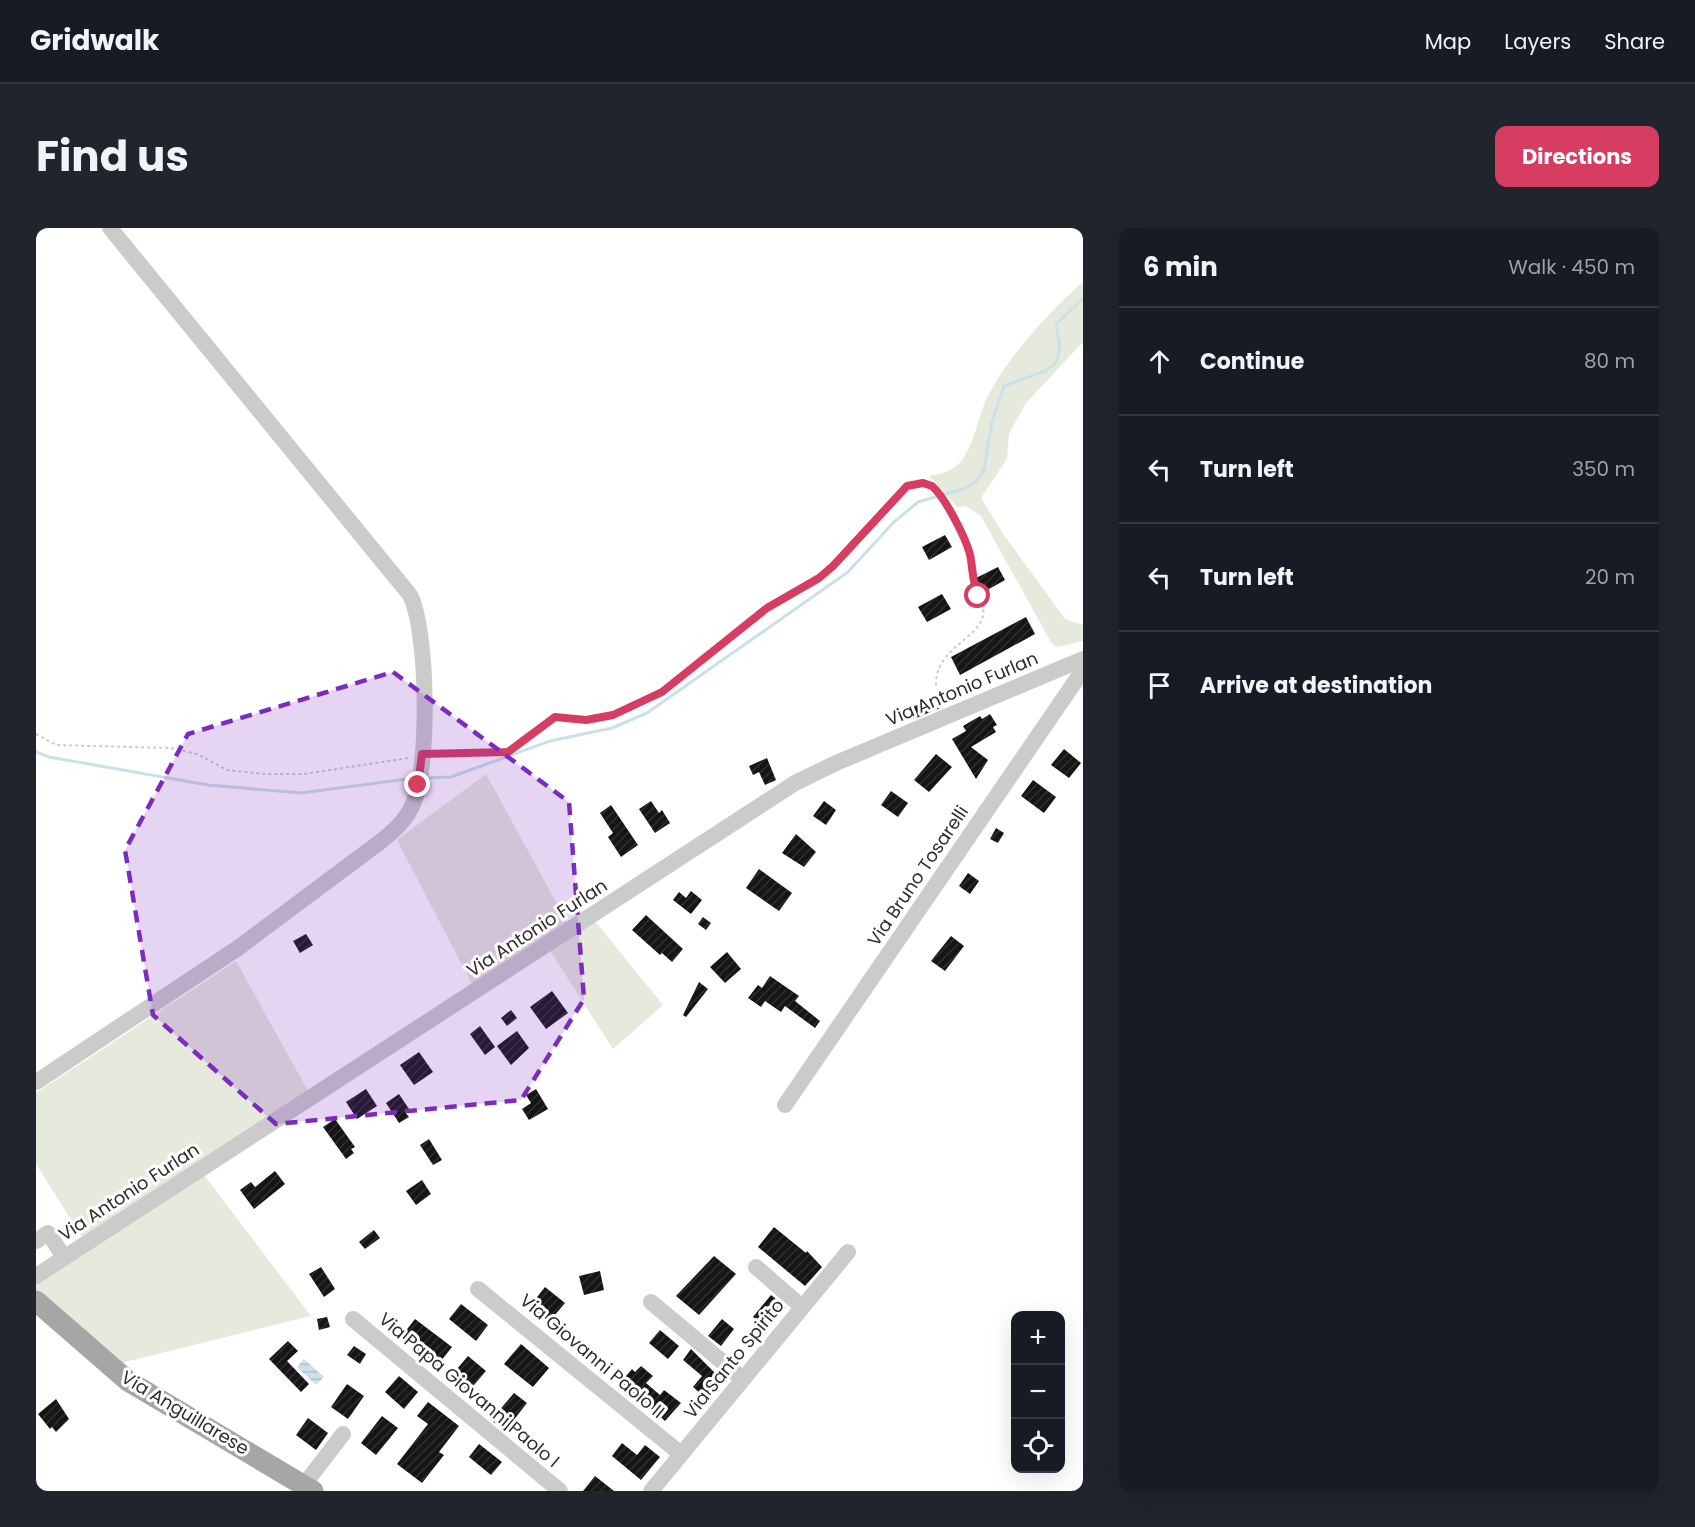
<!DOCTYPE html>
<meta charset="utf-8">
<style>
body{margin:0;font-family:Poppins,sans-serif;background:#20242c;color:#f1f3f6}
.controls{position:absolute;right:18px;bottom:18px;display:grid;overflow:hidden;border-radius:12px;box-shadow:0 6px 24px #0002}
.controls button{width:54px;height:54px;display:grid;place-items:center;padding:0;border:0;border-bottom:2px solid #363941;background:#171b24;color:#f1f3f6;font:30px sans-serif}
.stop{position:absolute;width:18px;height:18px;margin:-14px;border:4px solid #d73d61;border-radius:50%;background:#fff}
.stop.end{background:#d73d61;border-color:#fff;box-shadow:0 2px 6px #0008}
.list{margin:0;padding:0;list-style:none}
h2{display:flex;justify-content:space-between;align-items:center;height:78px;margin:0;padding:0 24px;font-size:26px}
h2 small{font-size:20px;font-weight:400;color:#9ea1a6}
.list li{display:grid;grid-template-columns:39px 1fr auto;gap:18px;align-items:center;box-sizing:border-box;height:108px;padding:0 24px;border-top:2px solid #363941}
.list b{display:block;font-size:22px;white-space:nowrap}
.list em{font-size:20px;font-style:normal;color:#9ea1a6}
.icon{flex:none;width:33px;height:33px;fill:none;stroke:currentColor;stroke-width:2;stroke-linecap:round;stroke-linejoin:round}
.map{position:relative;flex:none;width:1047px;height:1263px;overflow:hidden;border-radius:12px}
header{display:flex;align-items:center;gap:36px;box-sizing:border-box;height:84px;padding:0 30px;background:#171b24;border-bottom:2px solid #363941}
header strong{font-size:28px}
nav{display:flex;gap:33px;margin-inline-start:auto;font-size:21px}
.intro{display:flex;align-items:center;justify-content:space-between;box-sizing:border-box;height:144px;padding:0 36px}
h1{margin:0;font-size:42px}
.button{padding:15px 27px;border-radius:12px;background:#d73d61;color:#fff;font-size:21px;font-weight:700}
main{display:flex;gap:36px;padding:0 36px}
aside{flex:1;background:#171b24;border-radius:12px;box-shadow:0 6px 24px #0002}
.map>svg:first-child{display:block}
</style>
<header>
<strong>Gridwalk</strong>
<nav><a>Map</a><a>Layers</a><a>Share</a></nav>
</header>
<div class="intro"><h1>Find us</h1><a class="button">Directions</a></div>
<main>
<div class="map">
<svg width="1047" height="1263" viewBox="0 0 1047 1263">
<defs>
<pattern id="water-rules" width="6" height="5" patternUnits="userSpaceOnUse" patternTransform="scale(1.5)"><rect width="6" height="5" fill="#cae1e8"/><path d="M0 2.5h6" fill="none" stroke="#aec1c7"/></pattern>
<pattern id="building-hatch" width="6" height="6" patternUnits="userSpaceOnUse" patternTransform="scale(1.5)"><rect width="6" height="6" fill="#151515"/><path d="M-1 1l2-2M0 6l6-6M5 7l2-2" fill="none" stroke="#2f2f2f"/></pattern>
</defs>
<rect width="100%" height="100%" fill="#fff"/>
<g fill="#e6eadc">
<path d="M1047 54V114L990 175 973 206 971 231 945 270 968 307 1029 391 1047 397V413L1022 419 1016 416 945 288 930 278 921 279 893 248C905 246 918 243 926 232 938 215 942 191 950 172 969 132 1014 82 1047 54Z"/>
<path d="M450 546 531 694 436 756 361 612Z"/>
<path d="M558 692 627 777 577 821 513 721Z"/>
<path d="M200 733 272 863 46 1009 0 936V865Z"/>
<path d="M168 947 275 1088 81 1136 0 1064V1055Z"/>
</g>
<path fill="url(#water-rules)" d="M268 1131 288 1149 280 1157 261 1139Z"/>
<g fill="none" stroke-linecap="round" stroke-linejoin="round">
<g stroke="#cae1e8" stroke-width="3">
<path d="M0 524 13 529 172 557 265 565 379 550"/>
<path d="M389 550 415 549 514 513 576 500 611 485 812 344 857 295 882 274 930 260 940 253 948 242 956 194 968 158 1009 143 1020 135 1024 119 1020 96 1047 71"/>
</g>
</g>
<g fill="url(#building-hatch)">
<path d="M909 307 916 319 893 332 886 319Z"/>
<path d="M962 339 969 352 946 365 938 351Z"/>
<path d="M906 366 915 381 891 394 882 379Z"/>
<path d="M990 389 999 406 924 447 915 429Z"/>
<path d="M900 470 904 480 880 490 876 479Z"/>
<path d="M954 486 961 497 957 499 960 504 935 519 952 532 940 551 916 511 930 503 927 498 944 488 946 491Z"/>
<path d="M1028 521 1045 535 1033 550 1015 537Z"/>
<path d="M900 526 916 539 893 564 878 552Z"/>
<path d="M731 530 740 552 729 557 723 544 717 547 713 538Z"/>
<path d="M997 552 1020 569 1008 585 985 568Z"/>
<path d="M855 563 872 575 862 589 845 577Z"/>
<path d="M615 573 623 585 626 582 634 595 619 605 603 581Z"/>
<path d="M788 573 800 582 790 597 777 588Z"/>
<path d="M575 577 602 617 585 629 572 609 577 605 564 585Z"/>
<path d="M960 600 968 605 962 615 954 611Z"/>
<path d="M760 606 780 624 768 639 746 625Z"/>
<path d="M723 641 756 665 743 683 710 660Z"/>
<path d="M932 645 943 653 934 666 923 658Z"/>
<path d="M655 663 666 672 655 686 637 672 643 664 650 670Z"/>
<path d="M610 687 647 721 636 734 626 725 624 727 596 702Z"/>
<path d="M667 689 675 695 670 702 662 696Z"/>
<path d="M270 706 277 717 264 725 257 713Z"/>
<path d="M915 708 928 718 909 743 895 733Z"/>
<path d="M691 724 705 741 689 755 674 739Z"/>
<path d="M734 748 763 768 759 773 784 793 779 800 749 778 745 784 729 773 725 779 712 770 722 757 726 760Z"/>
<path d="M663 754 672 761 650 789 647 787Z"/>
<path d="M516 763 532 785 510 801 494 779Z"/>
<path d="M475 782 481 790 471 798 465 790Z"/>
<path d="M444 798 459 819 449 827 434 806Z"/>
<path d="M481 803 493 820 475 837 461 818Z"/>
<path d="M383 824 397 844 378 857 364 837Z"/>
<path d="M330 861 341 878 321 891 310 874Z"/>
<path d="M500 861 512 881 493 892 486 881 495 875 490 867Z"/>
<path d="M363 866 373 881 369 884 373 889 363 895 350 875Z"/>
<path d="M299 891 319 919 315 921 318 925 310 931 287 899Z"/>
<path d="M393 911 406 932 397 937 384 917Z"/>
<path d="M239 943 249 956 218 981 204 962 215 954 219 959Z"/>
<path d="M386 952 395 966 380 977 370 963Z"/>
<path d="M738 999 770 1025 771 1023 786 1039 769 1058 722 1019Z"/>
<path d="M338 1002 344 1010 329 1021 323 1014Z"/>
<path d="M678 1028 700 1046 663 1087 640 1068Z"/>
<path d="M285 1039 299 1061 288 1069 273 1046Z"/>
<path d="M564 1043 568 1062 548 1067 543 1048Z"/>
<path d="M509 1059 529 1075 513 1094 494 1078Z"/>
<path d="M735 1067 750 1079 732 1101 717 1089Z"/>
<path d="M425 1076 452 1097 440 1113 413 1091Z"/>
<path d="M291 1089 294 1099 283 1102 281 1091Z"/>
<path d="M379 1091 416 1119 401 1138 365 1109Z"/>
<path d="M686 1091 698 1101 685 1118 672 1108Z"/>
<path d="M624 1102 643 1118 632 1131 613 1115Z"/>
<path d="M252 1113 262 1123 251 1133 273 1156 265 1164 233 1131Z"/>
<path d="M485 1116 513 1140 497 1159 468 1136Z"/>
<path d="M318 1118 330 1126 324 1136 311 1127Z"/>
<path d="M655 1121 687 1153 671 1171 657 1159 666 1148 647 1132Z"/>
<path d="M432 1128 450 1143 432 1164 415 1148Z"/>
<path d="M605 1138 617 1148 610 1155 624 1167 628 1162 645 1175 629 1193 585 1154 596 1141 599 1144Z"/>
<path d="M363 1148 382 1164 368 1181 349 1164Z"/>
<path d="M311 1156 328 1168 312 1191 295 1179Z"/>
<path d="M478 1165 491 1175 469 1203 455 1192Z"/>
<path d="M20 1171 33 1191 20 1204 16 1199 14 1201 2 1186Z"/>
<path d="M392 1174 423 1198 403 1224 408 1227 386 1255 361 1236 392 1196 381 1188Z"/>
<path d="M346 1188 362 1200 340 1227 325 1215Z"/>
<path d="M272 1190 292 1205 280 1222 260 1207Z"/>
<path d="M586 1215 601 1227 609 1217 624 1229 605 1252 576 1228Z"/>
<path d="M443 1216 466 1234 455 1247 433 1229Z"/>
<path d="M559 1248 578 1263H547Z"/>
</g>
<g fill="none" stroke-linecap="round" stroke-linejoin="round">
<g stroke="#cbcbcb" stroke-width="2" stroke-dasharray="3 3" stroke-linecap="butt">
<path d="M0 506 20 517 135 520 161 526 191 542 229 546H268L372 530"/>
<path d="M401 526 472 524 519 489 550 492 577 487 626 464 731 380 783 349 797 338 865 263 878 255 896 258C910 270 931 312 935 330 937 338 934 346 937 353 939 363 950 378 947 388 941 412 898 421 900 459"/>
</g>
<g stroke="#cbcbcb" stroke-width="16">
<path d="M0 854 202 720 344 614C358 603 370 592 377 576 394 539 392 402 374 367L74 0"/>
<path d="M749 877 1047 442"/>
<path d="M0 1013 12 1005 28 1029"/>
<path d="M720 1039 766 1079"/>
<path d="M0 1048 759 555 800 535 1047 431"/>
<path d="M442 1061 645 1226"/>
<path d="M615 1074 707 1151"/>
<path d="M317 1091 524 1263"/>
<path d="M268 1257 307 1206"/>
<path d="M615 1263 812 1024"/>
</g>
<path stroke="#a6a6a6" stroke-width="21" d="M0 1073 92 1153 277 1263"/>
</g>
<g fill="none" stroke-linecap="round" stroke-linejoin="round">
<path stroke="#d73d61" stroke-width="8" d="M382 557 386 526 472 524 519 489 550 492 577 487 626 464 731 380 783 350 797 338 871 258 887 255 896 258C909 269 933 315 935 332 937 345 937 355 942 368"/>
</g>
<path fill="#7b2cbf" fill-opacity="0.2" stroke="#7b2cbf" stroke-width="4.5" stroke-dasharray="12 8" stroke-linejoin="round" d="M357 444 533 574 548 771 485 872 240 896 117 787 89 622 152 506Z"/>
<g text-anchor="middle" stroke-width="6" stroke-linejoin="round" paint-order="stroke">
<g font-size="18" fill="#2e2e2e" stroke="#fff">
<text transform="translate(926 461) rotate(-23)" y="6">Via Antonio Furlan</text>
<text transform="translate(882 648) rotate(-56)" y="6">Via Bruno Tosarelli</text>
<text transform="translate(501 700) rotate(-33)" y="6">Via Antonio Furlan</text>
<text transform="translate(93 964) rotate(-33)" y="6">Via Antonio Furlan</text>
<text transform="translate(556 1128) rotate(40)" y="6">Via Giovanni Paolo II</text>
<text transform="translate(698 1131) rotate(-51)" y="6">Via Santo Spirito</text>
<text transform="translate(433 1162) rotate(40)" y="6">Via Papa Giovanni Paolo I</text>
<text transform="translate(149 1185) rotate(31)" y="6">Via Anguillarese</text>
</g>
</g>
</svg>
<div class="controls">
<button>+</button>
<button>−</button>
<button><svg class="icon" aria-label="locate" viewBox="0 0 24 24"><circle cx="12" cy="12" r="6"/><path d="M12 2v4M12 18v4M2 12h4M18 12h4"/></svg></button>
</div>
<div class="stop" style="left:942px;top:368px"></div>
<div class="stop end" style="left:382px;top:557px"></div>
</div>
<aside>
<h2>6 min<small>Walk · 450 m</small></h2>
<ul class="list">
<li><svg class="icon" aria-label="ahead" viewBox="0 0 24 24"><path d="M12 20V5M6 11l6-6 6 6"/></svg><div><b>Continue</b></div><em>80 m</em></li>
<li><svg class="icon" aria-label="left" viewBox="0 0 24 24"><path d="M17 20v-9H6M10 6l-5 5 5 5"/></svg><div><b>Turn left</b></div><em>350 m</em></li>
<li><svg class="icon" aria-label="left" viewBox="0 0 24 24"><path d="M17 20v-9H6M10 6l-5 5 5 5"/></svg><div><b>Turn left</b></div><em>20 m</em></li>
<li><svg class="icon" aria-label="arrive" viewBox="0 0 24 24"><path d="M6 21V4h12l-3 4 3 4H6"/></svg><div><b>Arrive at destination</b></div></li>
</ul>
</aside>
</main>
